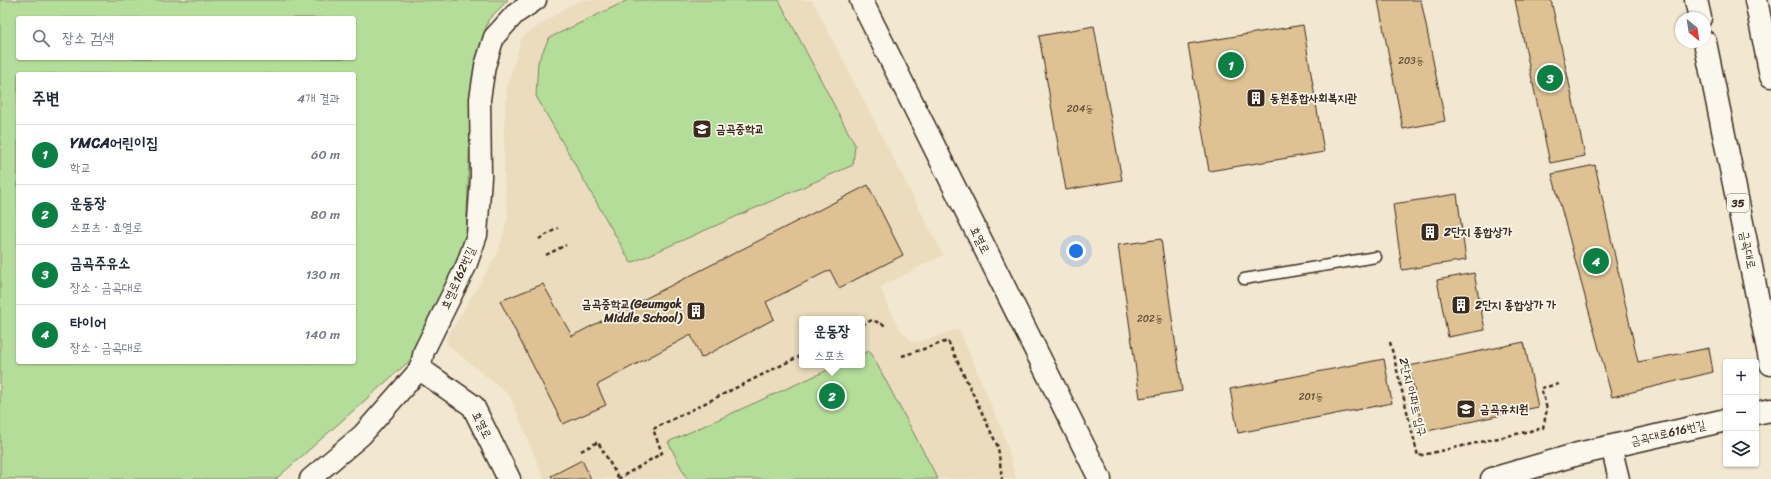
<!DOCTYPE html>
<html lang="ko">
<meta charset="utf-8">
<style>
body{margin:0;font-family:Sriracha,"Poor Story",sans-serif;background:#f2f2f3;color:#1f2937}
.controls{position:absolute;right:12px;bottom:12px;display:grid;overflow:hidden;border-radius:4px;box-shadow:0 1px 3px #0004}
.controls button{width:36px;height:36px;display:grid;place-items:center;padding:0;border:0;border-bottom:1px solid #e0e1e3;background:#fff;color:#1f2937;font:20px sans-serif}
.compass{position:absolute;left:1675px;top:12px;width:36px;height:36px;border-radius:50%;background:#fff;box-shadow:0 1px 3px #0004;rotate:150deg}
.you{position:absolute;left:1076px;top:251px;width:14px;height:14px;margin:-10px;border:3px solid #fff;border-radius:50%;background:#1a73e8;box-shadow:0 0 0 6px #1a73e833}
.badge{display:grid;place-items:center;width:26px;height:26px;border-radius:50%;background:#0b8043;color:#fff;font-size:13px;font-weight:700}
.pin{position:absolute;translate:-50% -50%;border:2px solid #fff;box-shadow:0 1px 4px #0006}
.popup{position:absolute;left:799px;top:316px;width:66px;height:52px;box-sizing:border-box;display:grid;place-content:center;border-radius:4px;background:#fff;filter:drop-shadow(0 1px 3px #0005);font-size:13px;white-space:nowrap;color:#747a83}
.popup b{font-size:15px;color:#1f2937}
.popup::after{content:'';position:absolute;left:50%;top:100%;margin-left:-8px;border:8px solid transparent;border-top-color:#fff}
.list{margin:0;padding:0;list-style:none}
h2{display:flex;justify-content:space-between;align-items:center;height:52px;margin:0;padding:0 16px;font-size:17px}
h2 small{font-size:13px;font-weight:400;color:#747a83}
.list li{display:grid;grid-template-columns:26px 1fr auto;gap:12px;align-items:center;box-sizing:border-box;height:60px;padding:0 16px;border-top:1px solid #e0e1e3}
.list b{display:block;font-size:15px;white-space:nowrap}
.list p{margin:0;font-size:13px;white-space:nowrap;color:#747a83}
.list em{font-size:13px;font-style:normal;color:#747a83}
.icon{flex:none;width:22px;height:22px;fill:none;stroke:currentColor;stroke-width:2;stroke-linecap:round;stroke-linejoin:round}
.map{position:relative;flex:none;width:1771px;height:479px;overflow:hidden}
.search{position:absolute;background:#fff;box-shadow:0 1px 3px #0004;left:16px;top:16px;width:340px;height:44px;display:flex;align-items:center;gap:10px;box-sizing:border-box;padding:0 14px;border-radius:4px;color:#747a83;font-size:15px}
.panel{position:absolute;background:#fff;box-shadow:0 1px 3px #0004;left:16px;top:72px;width:340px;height:292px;border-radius:4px}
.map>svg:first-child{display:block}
</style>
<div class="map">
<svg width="1771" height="479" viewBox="0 0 1771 479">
<rect width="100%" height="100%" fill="#f2e7d1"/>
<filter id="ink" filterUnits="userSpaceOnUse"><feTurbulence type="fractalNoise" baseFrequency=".025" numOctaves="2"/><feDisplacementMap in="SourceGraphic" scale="8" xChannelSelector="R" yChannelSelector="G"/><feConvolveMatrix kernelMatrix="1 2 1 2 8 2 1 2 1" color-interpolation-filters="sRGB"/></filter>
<g filter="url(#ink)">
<path fill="#ecdcbe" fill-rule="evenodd" d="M581 0H812L943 255 880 287 899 329 914 343 959 329 1005 438 1016 479H544L510 396 449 346 446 339 498 253 508 216 504 175V128L507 87 522 37 570 5ZM802 319H862V365H802Z"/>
<g fill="#b4dd99" stroke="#78845c" fill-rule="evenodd">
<path d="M0 0H508L488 20 479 56 471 107 466 241 414 357 276 479H0ZM18 18H354V58H18ZM18 74H354V362H18Z"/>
<path d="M628 0H779L855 145 853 165 631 263 536 96 538 62 549 38Z"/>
<path d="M870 351 938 479H687L668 442 839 365H862V354Z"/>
</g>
<g fill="#dec293" stroke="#3b2a1e">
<path d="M1378 0H1421L1445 121 1403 129Z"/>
<path d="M1515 0H1551L1585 156 1550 163Z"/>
<path d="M1303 25 1324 152 1209 171 1188 44Z"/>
<path d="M1094 26 1122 180 1066 190 1039 36Z"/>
<path d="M1595 165 1638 362 1709 348 1713 372 1612 397 1552 174Z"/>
<path d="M868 185 903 255 839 288 830 270 766 302 774 319 701 358 691 335 597 385 606 405 563 424 500 301 543 284 572 336Z"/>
<path d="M1457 194 1466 260 1402 270 1393 204Z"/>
<path d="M1161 239 1182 391 1140 398 1118 245Z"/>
<path d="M1474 273 1485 330 1448 337 1437 280Z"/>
<path d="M1524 342 1538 407 1423 432 1409 366Z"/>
<path d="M1384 359 1392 403 1238 433 1230 389Z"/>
<path d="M582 460 591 479H553L551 476Z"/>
</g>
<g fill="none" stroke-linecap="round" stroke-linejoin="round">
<defs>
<path id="service" d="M1244 279 1376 257"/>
<g id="minor">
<path d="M1611 446 1619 479"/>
<path d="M310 479 362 435 420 369 424 351 466 266 477 235 481 177 480 99 485 66 494 37 515 14 536 0"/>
</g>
<g id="tertiary">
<path d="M420 369 473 406 509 479"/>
<path d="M1756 413 1771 410"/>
<path d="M1492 479 1578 454 1726 420"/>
</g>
<path id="secondary" d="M861 0 1100 479"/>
<g id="primary">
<path d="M1696 0 1700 18"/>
<path d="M1756 0 1771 76"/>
<path d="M1705 42 1771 364"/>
</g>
</defs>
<use href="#service" stroke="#3b2a1e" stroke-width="13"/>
<use href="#minor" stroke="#3b2a1e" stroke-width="23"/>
<use href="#tertiary" stroke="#3b2a1e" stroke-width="25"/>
<use href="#secondary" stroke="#3b2a1e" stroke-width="25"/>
<use href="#primary" stroke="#3b2a1e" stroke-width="25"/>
<g stroke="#3b2a1e" stroke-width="2.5" stroke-dasharray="4 3" stroke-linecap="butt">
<path d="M539 239 558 228"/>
<path d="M546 255 566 245"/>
<path d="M862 325 872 320 887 326"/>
<path d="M1390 342 1418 456 1543 428 1547 409 1541 388 1559 384"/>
<path d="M902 356 948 341 998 447 1002 479"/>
<path d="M581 451 598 442 619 479"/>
<path d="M618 479 662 453 653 429 802 355"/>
</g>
<use href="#service" stroke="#fbf7ec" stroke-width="10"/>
<use href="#minor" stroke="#fbf7ec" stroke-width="20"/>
<use href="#tertiary" stroke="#fbf7ec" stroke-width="22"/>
<use href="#secondary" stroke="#fbf7ec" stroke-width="22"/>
<use href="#primary" stroke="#fbf7ec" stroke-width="22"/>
</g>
</g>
<defs>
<symbol id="building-square" viewBox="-11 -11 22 22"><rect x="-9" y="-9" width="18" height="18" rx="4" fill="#3b2a1e" stroke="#fbf7ec"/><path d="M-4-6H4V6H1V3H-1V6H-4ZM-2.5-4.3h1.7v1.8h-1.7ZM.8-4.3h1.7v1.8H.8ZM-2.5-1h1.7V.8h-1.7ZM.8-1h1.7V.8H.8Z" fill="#fff"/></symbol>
<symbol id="school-square" viewBox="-11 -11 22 22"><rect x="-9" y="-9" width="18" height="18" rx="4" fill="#3b2a1e" stroke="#fbf7ec"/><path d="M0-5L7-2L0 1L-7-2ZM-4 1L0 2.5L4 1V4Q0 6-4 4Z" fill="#fff"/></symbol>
</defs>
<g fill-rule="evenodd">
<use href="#building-square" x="1245" y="87" width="22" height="22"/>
<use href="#school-square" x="691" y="118" width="22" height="22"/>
<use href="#building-square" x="1419" y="221" width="22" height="22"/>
<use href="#building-square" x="1450" y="294" width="22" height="22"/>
<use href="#building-square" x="685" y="300" width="22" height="22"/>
<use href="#school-square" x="1455" y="398" width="22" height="22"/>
</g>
<g text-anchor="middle" stroke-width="3.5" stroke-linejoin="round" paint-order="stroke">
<g font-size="10" fill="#64503b">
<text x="1411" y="64">203동</text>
<text x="1080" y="112">204동</text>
<text x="1150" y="322">202동</text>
<text x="1311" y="400">201동</text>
</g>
<rect fill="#fbf7ec" stroke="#75685c" stroke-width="1" x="1727" y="194" width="22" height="18" rx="3"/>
<g font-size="11" font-weight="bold" fill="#3b2a1e">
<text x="1738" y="207">35</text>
</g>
<g font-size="12" font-weight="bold" fill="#3b2a1e" stroke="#fbf7ec" text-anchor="start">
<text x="1270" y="102">동원종합사회복지관</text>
<text x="716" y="133">금곡중학교</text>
<text x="1444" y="236">2단지 종합상가</text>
<text x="682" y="308" text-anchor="end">금곡중학교(Geumgok<tspan x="682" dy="14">Middle School)</tspan></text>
<text x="1475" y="309">2단지 종합상가 가</text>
<text x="1480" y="413">금곡유치원</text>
</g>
<g font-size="12" fill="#3b2a1e" stroke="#fbf7ec">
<text transform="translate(980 240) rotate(64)" y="4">효열로</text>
<text transform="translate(1748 250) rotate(78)" y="4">금곡대로</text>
<text transform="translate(458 278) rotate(-66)" y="4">효열로162번길</text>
<text transform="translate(1413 397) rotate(76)" y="4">2단지 아파트 입구</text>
<text transform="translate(482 425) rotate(64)" y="4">효열로</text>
<text transform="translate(1668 433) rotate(-13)" y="4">금곡대로616번길</text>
</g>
</g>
</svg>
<div class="controls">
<button>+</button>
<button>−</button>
<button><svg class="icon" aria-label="layers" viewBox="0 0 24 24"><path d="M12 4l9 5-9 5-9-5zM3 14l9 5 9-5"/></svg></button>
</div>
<svg class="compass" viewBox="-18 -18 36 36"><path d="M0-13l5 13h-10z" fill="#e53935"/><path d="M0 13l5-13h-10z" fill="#747a83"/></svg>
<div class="you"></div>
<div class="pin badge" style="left:1231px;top:65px">1</div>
<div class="pin badge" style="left:832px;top:396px">2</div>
<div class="popup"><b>운동장</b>스포츠</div>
<div class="pin badge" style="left:1550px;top:78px">3</div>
<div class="pin badge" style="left:1596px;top:261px">4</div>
<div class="search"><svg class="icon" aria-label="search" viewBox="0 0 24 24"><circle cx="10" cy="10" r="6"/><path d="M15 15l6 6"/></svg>장소 검색</div>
<section class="panel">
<h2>주변<small>4개 결과</small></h2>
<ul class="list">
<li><span class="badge">1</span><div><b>YMCA어린이집</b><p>학교</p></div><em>60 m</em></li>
<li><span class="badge">2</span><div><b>운동장</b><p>스포츠 · 효열로</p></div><em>80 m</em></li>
<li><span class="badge">3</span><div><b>금곡주유소</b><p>장소 · 금곡대로</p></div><em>130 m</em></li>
<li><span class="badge">4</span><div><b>타이어</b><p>장소 · 금곡대로</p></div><em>140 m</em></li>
</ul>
</section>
</div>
